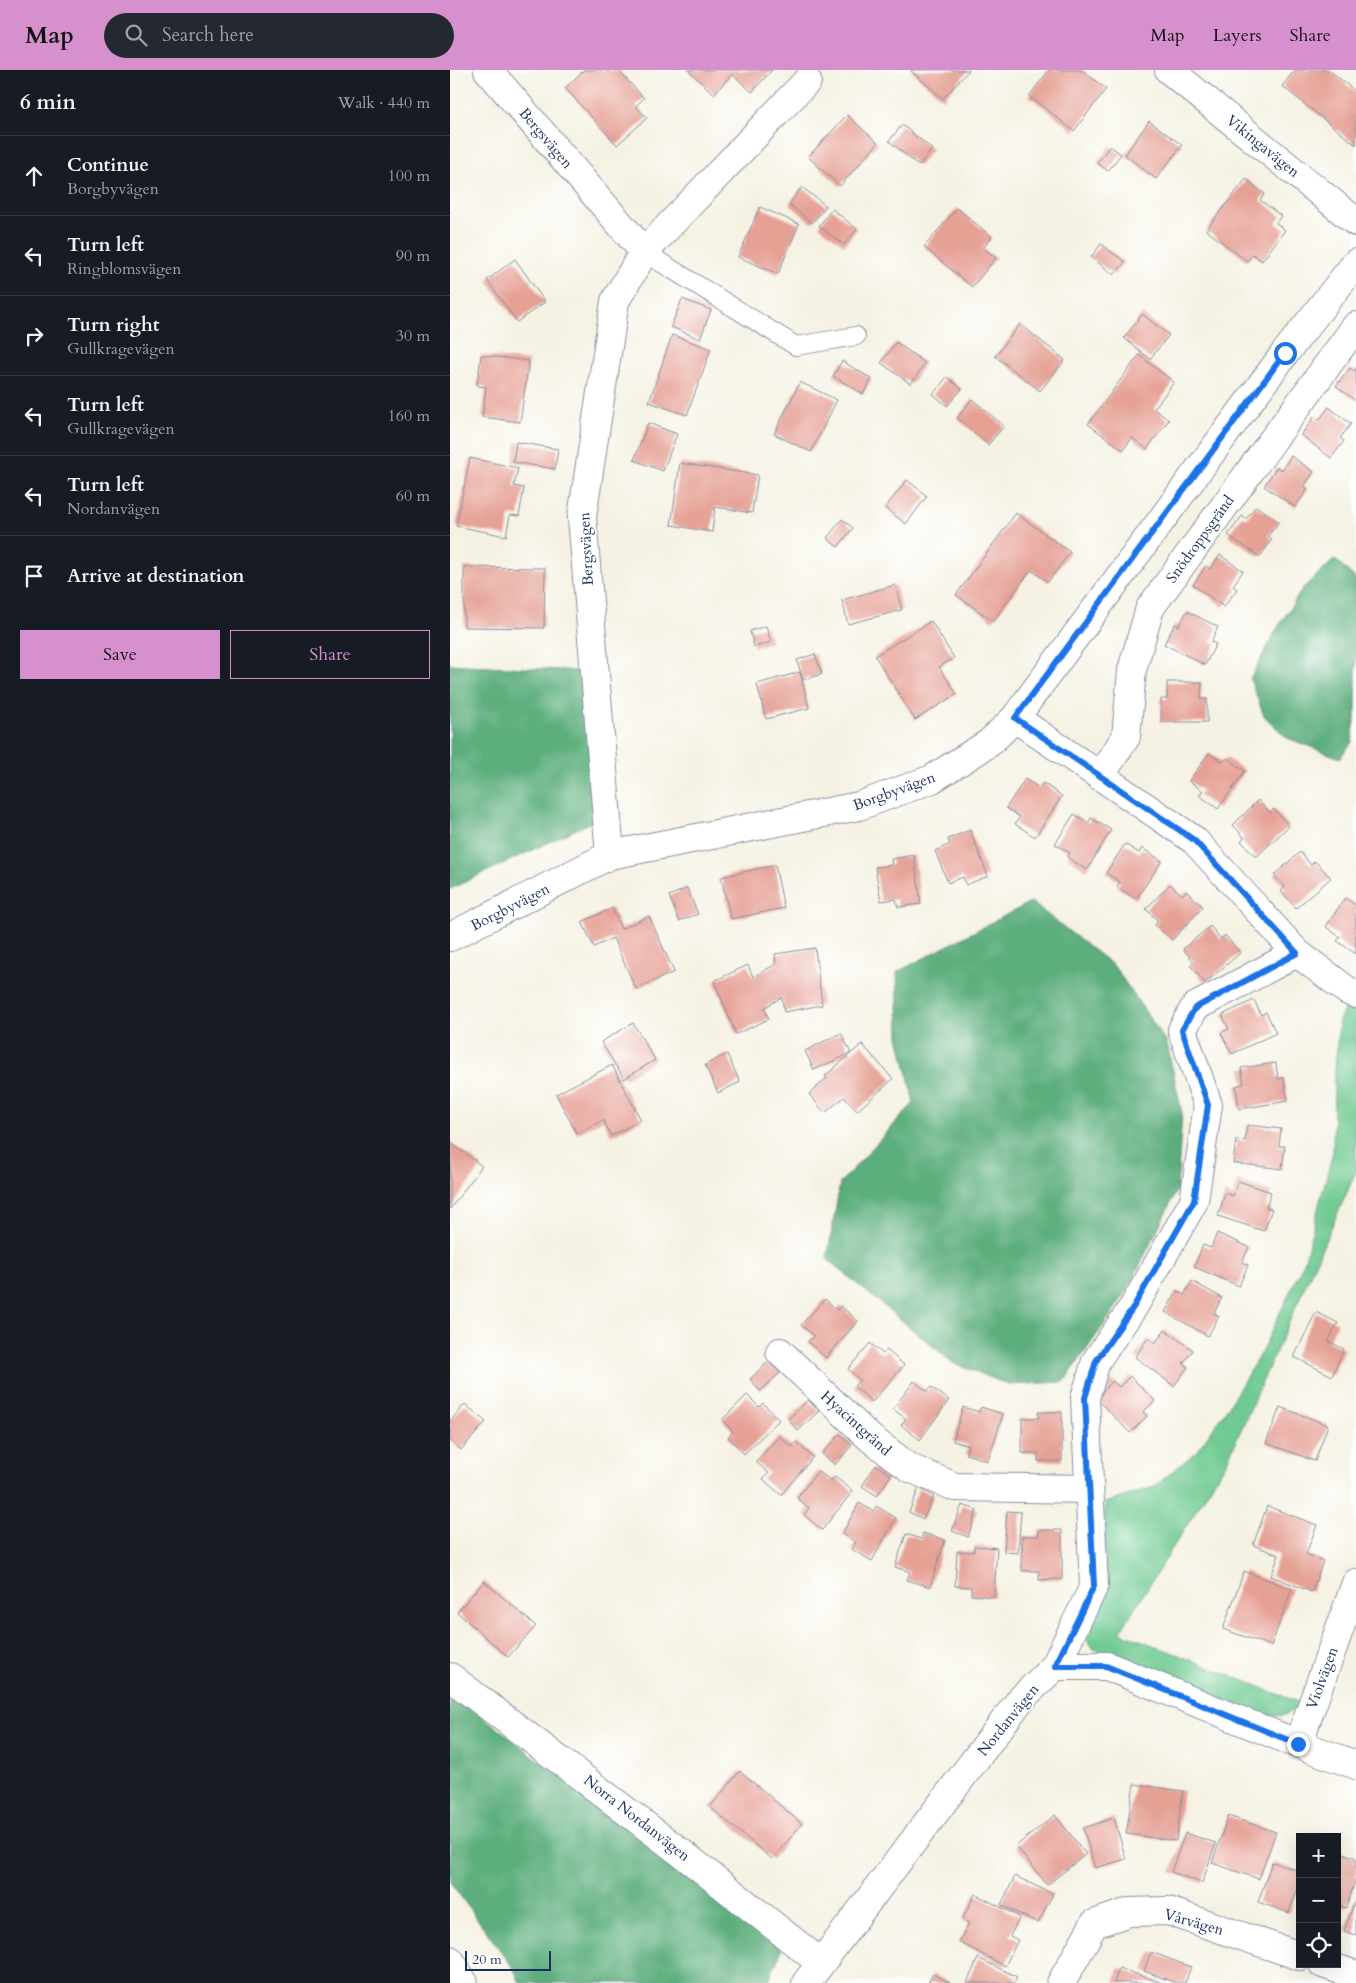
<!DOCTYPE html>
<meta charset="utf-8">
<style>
body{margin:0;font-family:Cardo,serif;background:#242831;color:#f1f3f6}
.controls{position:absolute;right:15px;bottom:15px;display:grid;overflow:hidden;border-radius:0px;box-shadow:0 5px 20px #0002}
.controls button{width:45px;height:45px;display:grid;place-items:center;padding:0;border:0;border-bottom:1px solid #363941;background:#171b24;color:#f1f3f6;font:25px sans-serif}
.scale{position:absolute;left:15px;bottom:12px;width:86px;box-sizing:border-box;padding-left:5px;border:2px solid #1b2f5e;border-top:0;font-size:14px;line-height:18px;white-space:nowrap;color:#1b2f5e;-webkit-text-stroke:4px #fff;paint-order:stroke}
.stop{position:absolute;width:15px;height:15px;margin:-11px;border:4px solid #1a73e8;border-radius:50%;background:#fff}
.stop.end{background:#1a73e8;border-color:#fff;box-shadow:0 1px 5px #0008}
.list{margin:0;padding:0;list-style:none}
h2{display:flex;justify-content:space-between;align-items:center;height:65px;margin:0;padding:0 20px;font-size:21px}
h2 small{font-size:16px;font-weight:400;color:#9ea1a6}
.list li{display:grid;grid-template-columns:32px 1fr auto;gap:15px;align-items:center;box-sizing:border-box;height:80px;padding:0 20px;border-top:1px solid #363941}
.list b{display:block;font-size:19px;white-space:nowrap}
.list p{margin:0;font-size:16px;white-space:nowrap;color:#9ea1a6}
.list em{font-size:16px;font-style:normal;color:#9ea1a6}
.actions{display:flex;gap:10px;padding:15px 20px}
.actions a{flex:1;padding:11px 0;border:1px solid #d690ce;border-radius:0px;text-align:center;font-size:18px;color:#d690ce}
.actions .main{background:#d690ce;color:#111}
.icon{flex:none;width:28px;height:28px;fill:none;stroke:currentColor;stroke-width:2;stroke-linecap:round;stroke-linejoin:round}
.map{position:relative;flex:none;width:906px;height:1913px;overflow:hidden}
header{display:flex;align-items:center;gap:30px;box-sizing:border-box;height:70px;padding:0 25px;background:#d690ce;color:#111}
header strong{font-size:24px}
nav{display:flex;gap:28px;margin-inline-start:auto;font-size:18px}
.search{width:350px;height:45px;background:#242831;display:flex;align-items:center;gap:12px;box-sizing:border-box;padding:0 18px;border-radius:28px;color:#9ea1a6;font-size:19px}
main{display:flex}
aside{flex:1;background:#171b24}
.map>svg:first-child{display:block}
</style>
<header>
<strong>Map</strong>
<div class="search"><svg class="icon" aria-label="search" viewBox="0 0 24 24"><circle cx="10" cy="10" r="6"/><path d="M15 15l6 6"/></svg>Search here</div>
<nav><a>Map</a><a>Layers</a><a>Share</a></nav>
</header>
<main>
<aside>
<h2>6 min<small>Walk · 440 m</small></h2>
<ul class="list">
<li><svg class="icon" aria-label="ahead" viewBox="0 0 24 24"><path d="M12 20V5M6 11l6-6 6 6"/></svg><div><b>Continue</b><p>Borgbyvägen</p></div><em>100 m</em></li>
<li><svg class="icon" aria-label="left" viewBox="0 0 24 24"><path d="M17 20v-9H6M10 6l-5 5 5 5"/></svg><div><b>Turn left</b><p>Ringblomsvägen</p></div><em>90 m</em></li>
<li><svg class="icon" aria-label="right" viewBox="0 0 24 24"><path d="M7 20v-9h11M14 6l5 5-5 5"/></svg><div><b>Turn right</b><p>Gullkragevägen</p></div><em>30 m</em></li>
<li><svg class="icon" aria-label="left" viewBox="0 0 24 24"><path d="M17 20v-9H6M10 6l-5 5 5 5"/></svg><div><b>Turn left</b><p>Gullkragevägen</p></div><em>160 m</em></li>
<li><svg class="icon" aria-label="left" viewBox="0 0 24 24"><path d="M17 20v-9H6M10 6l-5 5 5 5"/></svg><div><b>Turn left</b><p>Nordanvägen</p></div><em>60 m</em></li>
<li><svg class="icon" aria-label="arrive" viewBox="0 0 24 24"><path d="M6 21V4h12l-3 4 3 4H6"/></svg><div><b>Arrive at destination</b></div></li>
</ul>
<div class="actions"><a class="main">Save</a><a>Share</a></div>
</aside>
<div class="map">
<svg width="906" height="1913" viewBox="0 0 906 1913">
<rect width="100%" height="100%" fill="#fff"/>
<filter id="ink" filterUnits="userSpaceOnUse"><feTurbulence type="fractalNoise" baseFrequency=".02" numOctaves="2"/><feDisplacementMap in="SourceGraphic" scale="10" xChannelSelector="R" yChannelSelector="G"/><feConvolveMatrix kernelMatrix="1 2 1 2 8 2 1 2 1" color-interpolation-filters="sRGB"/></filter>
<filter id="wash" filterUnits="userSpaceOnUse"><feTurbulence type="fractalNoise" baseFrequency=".0096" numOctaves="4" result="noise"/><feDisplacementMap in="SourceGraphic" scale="20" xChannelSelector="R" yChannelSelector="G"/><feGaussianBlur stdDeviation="1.12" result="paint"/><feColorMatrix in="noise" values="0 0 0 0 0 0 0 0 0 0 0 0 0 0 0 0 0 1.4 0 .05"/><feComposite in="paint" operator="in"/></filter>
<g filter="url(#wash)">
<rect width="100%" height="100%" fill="#f5f2e3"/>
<path fill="#70ca91" stroke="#467c78" d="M898 931 906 934V1102L777 1391 670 1562 853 1634 834 1645 817 1647 644 1579 636 1568 635 1554 655 1509V1433L704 1417 746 1382 775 1342 812 1281 854 1192 883 1082 884 1011 889 951Z"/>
<g fill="#5cae7b" stroke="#3c6e6c">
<path d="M885 489 906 509V640L902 672 890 688 837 668 814 646 800 609 825 562 853 518Z"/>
<path d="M0 594 132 601 148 749 0 819Z"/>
<path d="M581 832 664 896 717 973 732 1043 727 1120 676 1223 614 1312 559 1315 503 1293 377 1189 390 1113 464 1033 449 966 447 902Z"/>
<path d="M0 1621 332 1879 320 1908 316 1913H70L64 1899 0 1812Z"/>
</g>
<g id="blocks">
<g fill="#e6a195">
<path d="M134 0H157L158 2 160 0H168L194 28 186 36 197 48 167 75 115 18Z"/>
<path d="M238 0H322L302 22 282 4 264 24Z"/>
<path d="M460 0H519L493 29Z"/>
<path d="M599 0H632L656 19 624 61 579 26Z"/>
<path d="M845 0H879L906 22V75L832 16Z"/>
<path d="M397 45 428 73 390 116 358 87Z"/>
<path d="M699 51 732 75 706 109 675 85Z"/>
<path d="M452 55 482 79 469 96 439 71Z"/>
<path d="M660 76 671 84 658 101 647 93Z"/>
<path d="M796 109 815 124 810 130 831 146 826 153 835 160 812 191 803 184 797 191 756 160Z"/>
<path d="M352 117 376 136 362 153 339 134Z"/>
<path d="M310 137 349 154 328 204 288 187Z"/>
<path d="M507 138 542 167 533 178 546 188 522 217 474 177Z"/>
<path d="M382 139 407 159 394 175 369 156Z"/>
<path d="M651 174 675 192 664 205 641 187Z"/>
<path d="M65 189 95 232 67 252 37 210Z"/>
<path d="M232 229 261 240 250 269 221 257Z"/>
<path d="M692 244 719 265 700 289 674 268Z"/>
<path d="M570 254 615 290 590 321 545 286Z"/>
<path d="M222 265 261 279 237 345 199 332Z"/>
<path d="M446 272 475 293 461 314 431 293Z"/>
<path d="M31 285 79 291 70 352 32 347 36 317 27 316Z"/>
<path d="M689 285 724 312 704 339 719 350 697 379 682 368 673 380 638 354Z"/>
<path d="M392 291 422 309 413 324 383 306Z"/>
<path d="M900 298 904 301 906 298V331L886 316Z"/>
<path d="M497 307 512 319 497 336 483 324Z"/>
<path d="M350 312 387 330 361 382 324 364Z"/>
<path d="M522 329 554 356 538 375 507 348Z"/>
<path d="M879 337 901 354 890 368 894 371 881 388 851 365 864 347 869 350Z"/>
<path d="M198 353 227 364 213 401 184 390Z"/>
<path d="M66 372 108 379 105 399 63 392Z"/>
<path d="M841 386 864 402 854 416 858 419 845 437 814 416 827 397 832 400Z"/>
<path d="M20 388 68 398 64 416 74 418 69 446 60 445 56 466 6 456Z"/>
<path d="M230 393 308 405 302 443 265 437 262 462 221 455Z"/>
<path d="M457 410 477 426 456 454 435 438Z"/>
<path d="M806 436 829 452 818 466 822 469 810 487 778 465 792 446 796 449Z"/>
<path d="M566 443 620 482 598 512 581 500 543 551 506 525Z"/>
<path d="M392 449 403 458 388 477 377 468Z"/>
<path d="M770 485 793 501 783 516 787 519 774 537 743 515 756 496 760 499Z"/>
<path d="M14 497 95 498 94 558 14 557Z"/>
<path d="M445 515 452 540 398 554 392 530Z"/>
<path d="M737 541 768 557 761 572 766 574 755 595 714 574 725 554 729 556Z"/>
<path d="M481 551 504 588 489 597 507 624 465 650 425 586Z"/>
<path d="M316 556 321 572 304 577 300 561Z"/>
<path d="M365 584 372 604 353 610 347 590Z"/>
<path d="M350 602 359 638 316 649 307 614Z"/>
<path d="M717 612H752L751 629H757V652H711V629H717Z"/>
<path d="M759 683 773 692 777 688 795 701 768 739 749 725 753 721 739 711Z"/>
<path d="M575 709 589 718 593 713 612 726 585 767 565 754 570 747 556 738Z"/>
<path d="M808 730 820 743 824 739 839 756 806 787 791 771 794 767 783 755Z"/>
<path d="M624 744 638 753 641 748 661 760 637 800 617 787 620 783 605 774Z"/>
<path d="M520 760 538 806 516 815 513 807 498 813 485 781 500 774 498 769Z"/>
<path d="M675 774 689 783 692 778 712 791 686 829 667 817 670 812 656 803Z"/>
<path d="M850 782 861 795 865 791 881 808 846 838 831 821 835 817 824 805Z"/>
<path d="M464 785 471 834 448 837 446 829 431 831 425 797 442 795 441 789Z"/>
<path d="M325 795 334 838 281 849 271 807Z"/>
<path d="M720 814 732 825 736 821 753 837 722 870 705 855 708 851 696 839Z"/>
<path d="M237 818 248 844 229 851 219 826Z"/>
<path d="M895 828 906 835V884L887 871 890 867 876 857Z"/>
<path d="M162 838 171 859 199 846 224 902 186 919 163 868 144 877 132 852Z"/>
<path d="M760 856 771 869 775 865 790 883 755 913 740 895 744 892 733 879Z"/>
<path d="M365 878 372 935 334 942 332 927 314 938 319 949 286 964 264 911 298 895 303 907 326 894 325 884Z"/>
<path d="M804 930 811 945 816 942 826 963 782 984 771 963 779 959 772 945Z"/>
<path d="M183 953 205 990 174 1009 151 972Z"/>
<path d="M391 963 401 983 364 1000 355 981Z"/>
<path d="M412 974 443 1009 407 1041 394 1027 375 1043 359 1024 377 1008 375 1006Z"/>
<path d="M277 984 290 1012 268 1023 255 995Z"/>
<path d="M826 993 828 1009 834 1008 838 1031 789 1039 786 1016 794 1014 791 998Z"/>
<path d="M162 995 191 1050 161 1066 153 1050 127 1064 106 1024Z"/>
<path d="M797 1055 831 1059 829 1076H835L832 1099 783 1093 786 1070 795 1071Z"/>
<path d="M0 1072 32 1096 0 1139Z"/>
<path d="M788 1111 821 1122 816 1138 822 1139 814 1161 768 1146 775 1123 783 1126Z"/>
<path d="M767 1163 799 1177 792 1192 798 1195 789 1216 744 1197 753 1175 761 1178Z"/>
<path d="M742 1211 772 1228 764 1243 769 1246 758 1266 715 1242 727 1221 734 1225Z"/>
<path d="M375 1229 387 1240 391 1236 408 1251 376 1288 358 1272 364 1266 351 1255Z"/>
<path d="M866 1242 888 1253 878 1271 894 1279 882 1306 844 1287Z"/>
<path d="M715 1260 743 1280 733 1293 738 1297 724 1316 685 1287 698 1268 705 1273Z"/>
<path d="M420 1273 433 1284 437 1280 454 1295 422 1332 404 1316 410 1310 398 1299Z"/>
<path d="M319 1291 330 1303 310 1321 300 1309Z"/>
<path d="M680 1306 705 1331 693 1342 697 1346 680 1363 646 1328 663 1311 669 1317Z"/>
<path d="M464 1311 477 1321 481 1317 499 1330 470 1370 451 1355 456 1349 443 1339Z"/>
<path d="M297 1325 309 1337 313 1333 329 1350 294 1384 278 1367 283 1361 272 1350Z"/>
<path d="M358 1330 369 1341 348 1361 338 1349Z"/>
<path d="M15 1334 36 1352 11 1380 0 1370V1351Z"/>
<path d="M513 1337 529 1342 531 1337 553 1344 538 1391 516 1384 518 1375 503 1371Z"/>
<path d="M830 1337 878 1355 865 1391 816 1373Z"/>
<path d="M588 1342H612V1391H588V1383H572V1348H589Z"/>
<path d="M390 1364 402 1375 385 1395 372 1384Z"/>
<path d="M329 1366 342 1377 346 1372 363 1387 331 1425 313 1409 319 1403 306 1392Z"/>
<path d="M426 1395 441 1405 427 1426 412 1416Z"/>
<path d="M368 1401 381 1411 385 1407 403 1421 372 1460 354 1445 359 1438 347 1428Z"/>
<path d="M469 1418 484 1426 473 1449 459 1442Z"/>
<path d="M409 1433 423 1441 426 1436 446 1448 422 1491 401 1479 406 1472 392 1464Z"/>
<path d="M512 1435 527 1440 518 1467 502 1461Z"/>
<path d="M817 1436 867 1455 856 1484 873 1491 862 1522 821 1506 829 1485 803 1475Z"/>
<path d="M557 1441 571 1442 568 1483 554 1482Z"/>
<path d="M589 1460H612V1509L589 1510V1501H572V1466H589Z"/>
<path d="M473 1463 495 1470 480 1517 457 1510 460 1502 445 1497 456 1464 471 1469Z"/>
<path d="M524 1476 547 1478 544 1527 521 1525V1517L505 1516 507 1481 524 1482Z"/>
<path d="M794 1501 842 1519 821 1576 773 1559Z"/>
<path d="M34 1511 86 1556 58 1587 7 1542Z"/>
<path d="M290 1701 352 1754 322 1789 260 1737Z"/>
<path d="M684 1714 733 1721 726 1771 676 1764Z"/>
<path d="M605 1745 636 1784 597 1815 566 1776Z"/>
<path d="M778 1746 826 1762 809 1809 762 1793Z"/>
<path d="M664 1748 676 1789 645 1798 633 1758Z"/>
<path d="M735 1763 766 1773 752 1813 721 1802Z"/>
<path d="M887 1781 906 1788V1808L896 1838 887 1835Z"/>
<path d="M822 1792 850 1801V1812L839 1843 808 1832Z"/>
<path d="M565 1806 603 1824 588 1853 551 1835Z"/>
<path d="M525 1824 570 1847 560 1866 568 1870 555 1896 509 1872 519 1853 512 1850Z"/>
<path d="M906 1828V1865L894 1861Z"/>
<path d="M701 1882 741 1897 735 1913H726L694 1901Z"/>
<path d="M528 1888 567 1907 564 1913H517Z"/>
<path d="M669 1898 712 1913H664Z"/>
<path d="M483 1904 500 1913H478Z"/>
</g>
</g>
</g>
<g filter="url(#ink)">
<use href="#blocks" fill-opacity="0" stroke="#8890a0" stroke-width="1"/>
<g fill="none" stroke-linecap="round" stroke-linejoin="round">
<defs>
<path id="service" d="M194 182 346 276 406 266"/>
<g id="minor">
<path d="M38 0 194 182 165 231 132 447 160 785"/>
<path d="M719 0 906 152"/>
<path d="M194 182 357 11"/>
<path d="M565 648 744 770 847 883 898 921 906 924"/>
<path d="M650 706 676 667 682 600 700 538 906 256"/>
<path d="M0 867 160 785 409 736 482 709 539 673 565 648 835 283 906 193"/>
<path d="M330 1282 420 1368 460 1398 505 1417 639 1419"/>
<path d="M605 1596 644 1516 635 1328 646 1291 684 1236 744 1131 758 1035 732 960 745 937 847 883"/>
<path d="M0 1607 238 1788 371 1893"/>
<path d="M848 1674 906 1513"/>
<path d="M873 1894 906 1905"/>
<path d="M611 1913 644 1854 679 1842 718 1841 850 1886"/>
</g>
<g id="tertiary">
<path d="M0 1890 14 1913"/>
<path d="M356 1913 571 1629 605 1596H657L848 1674 906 1695"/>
</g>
</defs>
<use href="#service" stroke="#8890a0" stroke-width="20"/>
<use href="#minor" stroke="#8890a0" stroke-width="30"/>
<use href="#tertiary" stroke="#8890a0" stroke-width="30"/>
<use href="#service" stroke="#fff" stroke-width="18"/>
<use href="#minor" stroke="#fff" stroke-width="28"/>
<use href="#tertiary" stroke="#fff" stroke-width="28"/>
</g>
</g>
<g fill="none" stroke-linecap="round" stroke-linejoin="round" filter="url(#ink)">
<path stroke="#1a73e8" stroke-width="6" d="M835 283 565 648 744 770 847 883 745 938 732 960 758 1035 744 1131 684 1236 646 1291 635 1328 644 1516 605 1596H656L848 1674"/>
</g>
<g text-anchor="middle" stroke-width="4" stroke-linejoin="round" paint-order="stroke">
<g font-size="15" fill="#1b2f5e" stroke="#fff">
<text transform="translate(96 68) rotate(50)" y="5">Bergsvägen</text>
<text transform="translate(813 76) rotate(39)" y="5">Vikingavägen</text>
<text transform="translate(750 469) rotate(-54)" y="5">Snödroppsgränd</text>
<text transform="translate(136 479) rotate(-93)" y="5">Bergsvägen</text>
<text transform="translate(444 721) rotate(-20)" y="5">Borgbyvägen</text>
<text transform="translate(60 837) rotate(-27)" y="5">Borgbyvägen</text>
<text transform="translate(406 1353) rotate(42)" y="5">Hyacintgränd</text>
<text transform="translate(872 1608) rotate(-70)" y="5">Violvägen</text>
<text transform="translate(558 1650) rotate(-51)" y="5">Nordanvägen</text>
<text transform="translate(187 1748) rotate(38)" y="5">Norra Nordanvägen</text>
<text transform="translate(744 1852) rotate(16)" y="5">Vårvägen</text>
</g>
</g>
</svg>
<div class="controls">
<button>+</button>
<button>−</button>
<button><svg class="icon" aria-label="locate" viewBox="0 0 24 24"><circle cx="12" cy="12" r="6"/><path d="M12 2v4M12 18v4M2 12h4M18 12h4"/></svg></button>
</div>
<div class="scale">20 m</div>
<div class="stop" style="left:835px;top:283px"></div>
<div class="stop end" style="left:848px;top:1674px"></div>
</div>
</main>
